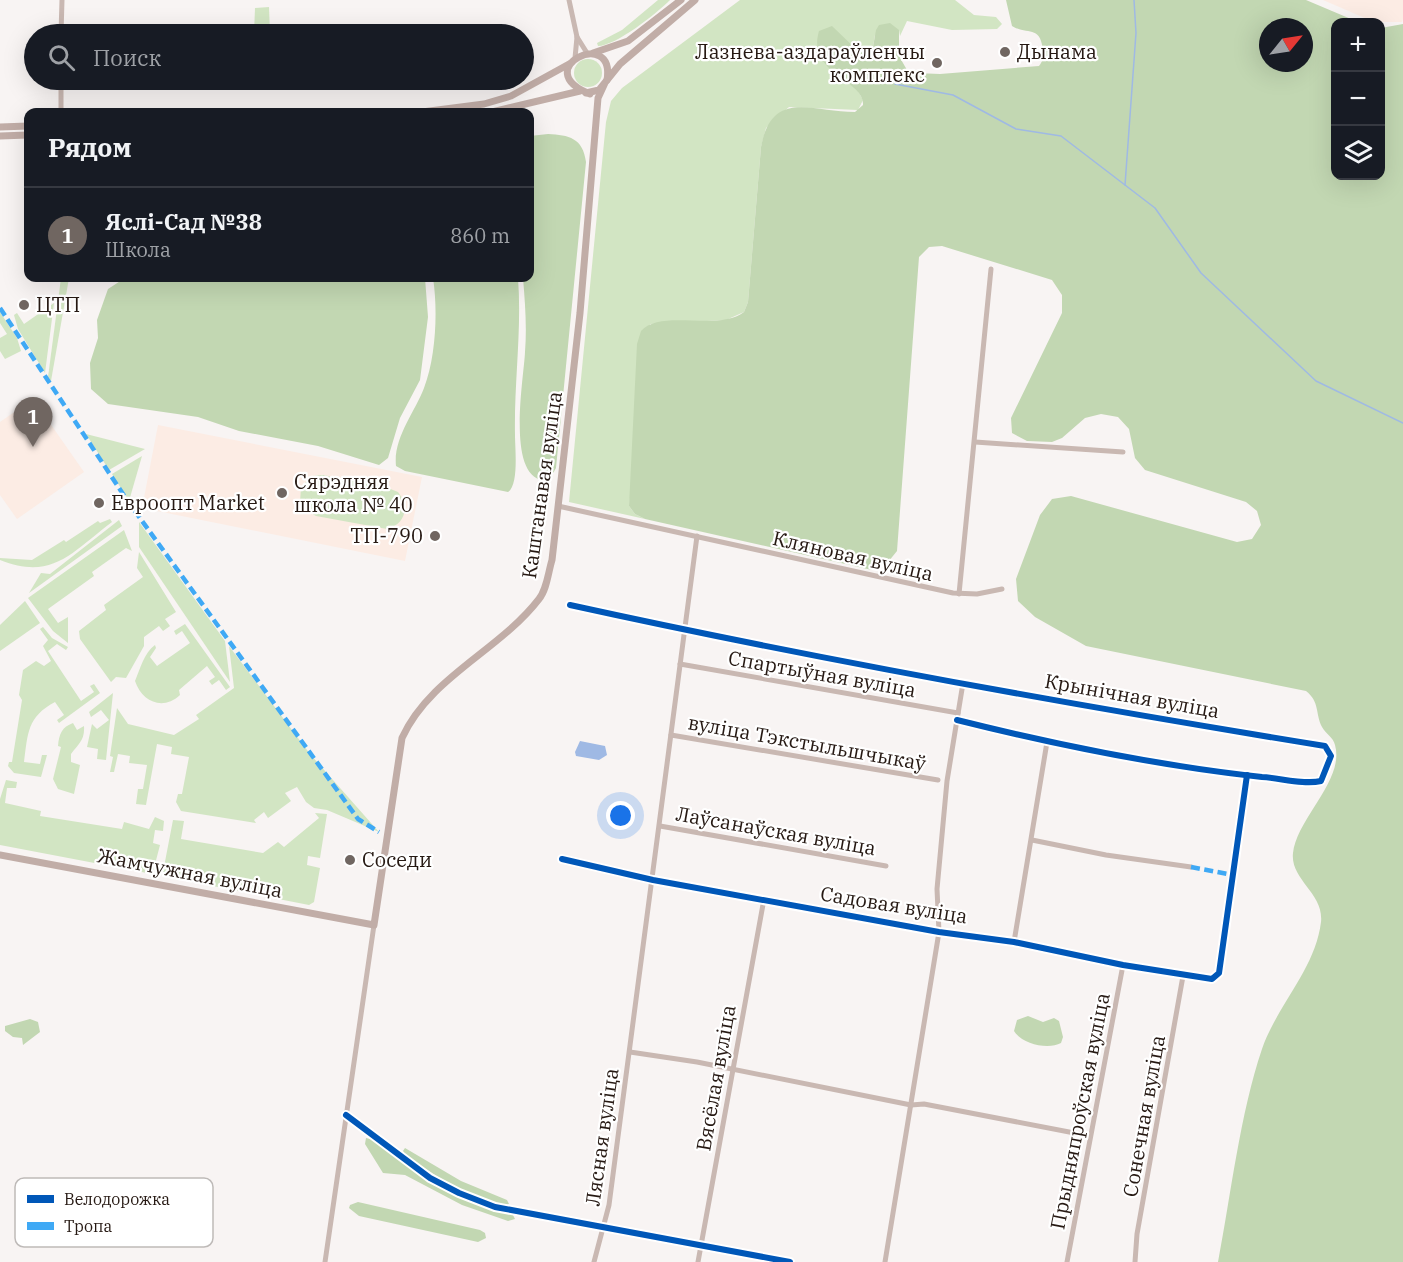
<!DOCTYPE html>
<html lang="ru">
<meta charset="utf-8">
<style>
body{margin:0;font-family:"IBM Plex Serif",serif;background:#20242c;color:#f1f3f6}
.controls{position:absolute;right:18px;top:18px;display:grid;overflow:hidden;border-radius:12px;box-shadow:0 6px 24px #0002}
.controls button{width:54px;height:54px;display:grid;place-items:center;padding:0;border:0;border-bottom:2px solid #363941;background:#171b24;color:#f1f3f6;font:30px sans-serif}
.compass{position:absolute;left:1259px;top:18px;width:54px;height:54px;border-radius:50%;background:#171b24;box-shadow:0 6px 24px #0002;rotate:60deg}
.you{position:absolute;left:621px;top:816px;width:21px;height:21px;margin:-15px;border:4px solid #fff;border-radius:50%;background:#1a73e8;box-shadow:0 0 0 9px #1a73e833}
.badge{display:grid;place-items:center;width:39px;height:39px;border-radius:50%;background:#706661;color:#fff;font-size:20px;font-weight:700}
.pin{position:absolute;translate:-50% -50px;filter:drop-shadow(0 2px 3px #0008)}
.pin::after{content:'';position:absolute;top:32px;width:21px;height:18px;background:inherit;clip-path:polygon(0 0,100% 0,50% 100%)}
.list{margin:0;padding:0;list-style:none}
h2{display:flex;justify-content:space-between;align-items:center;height:78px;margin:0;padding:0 24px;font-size:26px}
h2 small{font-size:20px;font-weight:400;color:#9ea1a6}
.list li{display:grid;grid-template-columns:39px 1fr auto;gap:18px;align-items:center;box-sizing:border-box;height:96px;padding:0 24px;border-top:2px solid #363941}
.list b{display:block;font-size:22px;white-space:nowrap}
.list p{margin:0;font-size:20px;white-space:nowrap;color:#9ea1a6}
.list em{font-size:20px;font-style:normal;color:#9ea1a6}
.icon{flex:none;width:33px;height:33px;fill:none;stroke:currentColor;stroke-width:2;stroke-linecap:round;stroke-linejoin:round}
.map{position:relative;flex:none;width:1403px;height:1262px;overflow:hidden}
.search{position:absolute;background:#171b24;box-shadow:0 6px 24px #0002;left:24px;top:24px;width:510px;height:66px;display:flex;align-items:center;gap:15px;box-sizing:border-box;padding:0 21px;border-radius:33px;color:#9ea1a6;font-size:22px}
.panel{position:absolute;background:#171b24;box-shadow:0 6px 24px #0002;left:24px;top:108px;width:510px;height:174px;border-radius:12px}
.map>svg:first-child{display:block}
</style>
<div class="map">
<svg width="1403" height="1262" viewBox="0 0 1403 1262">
<rect width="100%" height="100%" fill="#f8f4f3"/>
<g fill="#fcece4">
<path d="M1323 0H1403V19L1402 22H1374Z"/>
<path d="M33 399 84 472 17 519 0 495V422Z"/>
<path d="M158 425 422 477 405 561 142 508Z"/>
</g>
<g fill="#d2e5c3">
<path d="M658 0H670C657 13 616 46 598 46L597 43 622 30Z"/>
<path d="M740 0H955L974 15 996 17 1002 24 997 29 952 30 907 21 900 36 899 30 875 35 873 47 870 51H858L853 46 835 75 857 89 863 100 858 110 789 107 766 128 761 147 748 302 744 312 726 320 650 324 629 506 635 514 645 519 569 502 606 122 611 101 622 88Z"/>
<path d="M269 7 270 34H254L255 8Z"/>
<circle cx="588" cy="73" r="14"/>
<path d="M61 278H69L51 381 48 377Z"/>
<path d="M54 303 45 373 18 329 14 315 17 313 24 324Z"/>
<path d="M0 312 17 338 21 351 5 359 0 351V338L7 334 0 323Z"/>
<path d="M86 434 145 449 109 470Z"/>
<path d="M142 456 129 501 112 474Z"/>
<path d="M323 475 388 488 398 492 404 501C407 515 401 525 387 529L316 516 307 511 300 503 301 487 312 476Z"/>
<path d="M110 519 112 522C72 552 53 581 0 560V558L32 560 64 540 66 542 98 521 100 523Z"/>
<path d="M119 520 122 526 29 593 41 573 50 574Z"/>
<path d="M139 522 225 641 230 682 139 547Z"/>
<path d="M124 530 132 551 126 548 92 572 94 576 48 609 58 623 68 617V643L53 631 28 598Z"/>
<path d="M139 552 176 612 165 619 170 626 163 631 159 626 144 637V646L126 678 116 677 111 682 80 639 79 631 106 610 104 605 143 577 137 568Z"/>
<path d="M25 601 40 623 0 651V625Z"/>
<path d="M185 624 230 687 226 690 219 680 212 685 209 681 215 677 207 666 179 690 180 695C163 711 142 702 135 681 140 669 144 653 155 645L156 648 150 657 157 666 190 643 182 631 176 635 174 631Z"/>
<path d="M43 627 52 638 68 647 66 650 57 644 48 651 81 701 94 692 90 686 94 684 100 693 59 723 57 720 64 715 55 702C27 717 28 733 24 762L40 764 42 755H47L41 777 14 773 8 766 9 762H12L22 700 19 695 23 670 36 661 44 666 51 661 43 646 48 640 40 629Z"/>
<path d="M229 646 310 754 379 832 327 810 314 808 306 802 297 787 285 793 291 801 268 818 264 812 254 820 256 823 181 811 176 802 178 794H182L189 757 171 754 172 747 157 744 146 805 136 804 138 789H143L147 765 129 763 130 756 118 754 114 772H110L113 757 110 756 117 708 128 724 174 735 199 719 196 715 234 688Z"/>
<path d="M113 693 106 760 97 759 98 749 87 747 92 724 97 729 109 720 101 710 91 717 89 712Z"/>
<path d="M73 723 77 730 84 726C85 741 78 744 71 754V762L80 765 74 794 58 789 53 779 61 747 58 746C59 734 62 727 73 723Z"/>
<path d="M6 780 17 782 16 788H7L5 803 41 811 40 816 122 829 124 822 149 829 155 817 164 821 163 831 155 830 153 843 160 845 153 872 147 873 0 845V799Z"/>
<path d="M315 813 327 814 320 858 308 856 307 865 320 868 314 902 309 905 167 877 163 872 173 820 184 821 181 839 263 853 278 842 284 847 319 818Z"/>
</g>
<g fill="#c2d7b2" fill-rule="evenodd">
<path d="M1006 0H1306L1358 22H1336V176H1380L1381 28 1403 24V1262H1218C1231 1194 1240 1114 1262 1049 1277 1005 1315 970 1321 922 1324 893 1290 880 1293 853 1297 818 1345 780 1335 745 1333 737 1326 734 1322 727 1315 713 1320 702 1306 691L1086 646 1035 617 1018 601 1016 579 1040 515 1052 499 1071 496 1237 542 1252 539 1261 525 1257 511 1246 502 1145 470 1135 458 1129 429 1118 417 1101 414 1085 418 1062 438 1052 442 1027 441 1012 433 1011 418 1062 313V295L1052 280 942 246 929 247 919 257 897 551 884 567 872 570 645 519 635 514 629 506 637 344 641 331C661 308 718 332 744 312L748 302 761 147C772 88 812 112 855 112L863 105C865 80 806 74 819 31L832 26 858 51 864 53 873 47 876 30 879 25 890 23 899 30V56L907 70 916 73 940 74 1039 66C1043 61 1043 58 1043 52 1041 24 1028 36 1012 26ZM1268 27H1304V63H1268Z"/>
<path d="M548 134C569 135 583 138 586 162L556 468 552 475 543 480C506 475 524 378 525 352 527 327 525 302 523 278H530V136Z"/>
<path d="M125 278H425L428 317 420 380 400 418 388 458 379 465 318 446 239 431 198 417 108 404 91 389 90 363 98 338 97 320 108 289Z"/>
<path d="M433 278H518C522 330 514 382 515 435 515 448 519 485 508 492L405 471 396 466C393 438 415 412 424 388 436 357 438 310 433 278Z"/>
<path d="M1028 1016 1043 1022 1054 1018 1059 1021 1063 1037 1061 1043C1048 1050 1022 1044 1014 1031L1017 1020Z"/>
<path d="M30 1019 38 1022 40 1032 23 1045 22 1038 13 1037 5 1031V1026Z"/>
<path d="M366 1138 374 1140C420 1175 456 1200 513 1215L515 1219 508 1221 462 1205 405 1175 383 1173 365 1144Z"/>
<path d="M405 1148 461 1181 507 1200 509 1204 503 1206 452 1186 406 1156 403 1151Z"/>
<path d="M358 1202 480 1230 485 1233 486 1238 478 1242 359 1216 349 1208 350 1205Z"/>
</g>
<path fill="#9fb9e4" d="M580 741 605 746 607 755 599 760 576 756 575 752Z"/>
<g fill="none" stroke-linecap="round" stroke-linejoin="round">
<g stroke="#9fb9e4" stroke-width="1.5">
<path d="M895 84 953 95 1016 129 1061 136 1155 208 1201 273 1316 381 1403 423"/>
<path d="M1125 185 1136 33 1134 0"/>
</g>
<g stroke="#c9b8b2" stroke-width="5">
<path d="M569 0 577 37 575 58"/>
<path d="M61 34 62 0"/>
<path d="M577 37 587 53"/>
<path d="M61 80V112"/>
<path d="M975 442 1123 452"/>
<path d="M558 506 953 593 977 594 1002 589"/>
<path d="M959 594 991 269"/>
<path d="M570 605C820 660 1072 705 1325 746L1331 756 1321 781C1304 785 1280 778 1262 777 1160 766 1057 745 957 720"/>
<path d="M680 664 958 713"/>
<path d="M671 735 938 780"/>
<path d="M660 826 886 866"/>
<path d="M1032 840 1106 855 1191 867"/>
<path d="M562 859 653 880 939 932 1014 942 1123 965 1212 979 1219 973 1247 775"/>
<path d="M1014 942 1047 742"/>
<path d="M630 1052 697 1062 911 1105 924 1104 1090 1136"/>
<path d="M346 1115 430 1178 459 1193 495 1207 790 1262"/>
<path d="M325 1262 374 925"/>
<path d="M594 1262 609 1205 697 536"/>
<path d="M698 1262 764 899"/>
<path d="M885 1262 939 932 937 889 947 781 963 683"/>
<path d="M1067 1262 1123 965"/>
<path d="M1135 1262 1137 1234 1183 976"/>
</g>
<g stroke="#c1ada7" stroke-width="7">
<path d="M593 53 628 41 681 0"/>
<path d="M586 93 599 90 620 64 695 0"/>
<path d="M590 94C527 69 616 26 607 80"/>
<path d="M422 112 484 104 511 96 571 63"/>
<path d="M492 112 580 91"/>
<path d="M0 127 28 126"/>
<path d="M0 136 28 135"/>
<path d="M0 855 374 925 402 738C430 677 499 651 539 599 547 589 548 573 552 560L580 313 598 98 604 85"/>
</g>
<g stroke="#3fa9f5" stroke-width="4.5" stroke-dasharray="9 4.5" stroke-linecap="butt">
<path d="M0 308 129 503 358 819 379 832"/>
<path d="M1191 867 1233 875"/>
</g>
<defs>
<g id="cycleway">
<path d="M570 605C820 660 1072 705 1325 746L1331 756 1321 781C1304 785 1280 778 1262 777 1160 766 1057 745 957 720"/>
<path d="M562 859 653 880 939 932 1014 942 1123 965 1212 979 1219 973 1247 775"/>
<path d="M346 1115 430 1178 459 1193 495 1207 790 1262"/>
</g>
</defs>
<use href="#cycleway" stroke="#fff" stroke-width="10"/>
<use href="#cycleway" stroke="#0057b8" stroke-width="6"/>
</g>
<g fill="#706661" stroke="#fff" stroke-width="2">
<circle cx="1005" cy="52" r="6"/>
<circle cx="937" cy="63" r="6"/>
<circle cx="24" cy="305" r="6"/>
<circle cx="282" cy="493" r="6"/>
<circle cx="99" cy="503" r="6"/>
<circle cx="435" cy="536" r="6"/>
<circle cx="350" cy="860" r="6"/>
</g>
<g text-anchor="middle" stroke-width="4.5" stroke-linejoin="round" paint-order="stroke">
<g font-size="20" fill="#261913" stroke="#fff" text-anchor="start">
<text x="925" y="59" text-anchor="end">Лазнева-аздараўленчы<tspan x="925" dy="23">комплекс</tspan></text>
<text x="1017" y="59">Дынама</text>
<text x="36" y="312">ЦТП</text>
<text x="294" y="489">Сярэдняя<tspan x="294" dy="23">школа № 40</tspan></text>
<text x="111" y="510">Евроопт Market</text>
<text x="423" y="543" text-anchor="end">ТП-790</text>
<text x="362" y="867">Соседи</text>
</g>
<g font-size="20" fill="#261913" stroke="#fff">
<text transform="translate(542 485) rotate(-82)" y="7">Каштанавая вуліца</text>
<text transform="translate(853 556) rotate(13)" y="7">Кляновая вуліца</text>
<text transform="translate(822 674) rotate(10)" y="7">Спартыўная вуліца</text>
<text transform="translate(1132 696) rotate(10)" y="7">Крынічная вуліца</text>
<text transform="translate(807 743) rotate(10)" y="7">вуліца Тэкстыльшчыкаў</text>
<text transform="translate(776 831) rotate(10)" y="7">Лаўсанаўская вуліца</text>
<text transform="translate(190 873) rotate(11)" y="7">Жамчужная вуліца</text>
<text transform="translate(894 905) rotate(9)" y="7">Садовая вуліца</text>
<text transform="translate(716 1078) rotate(-80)" y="7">Вясёлая вуліца</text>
<text transform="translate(1080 1111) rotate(-79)" y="7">Прыдняпроўская вуліца</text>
<text transform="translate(1144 1116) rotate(-80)" y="7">Сонечная вуліца</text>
<text transform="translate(602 1137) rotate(-82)" y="7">Лясная вуліца</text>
</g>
</g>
<rect x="15" y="1178" width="198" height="69" rx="9" fill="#fff" stroke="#bebab8" stroke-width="1.5"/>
<rect x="27" y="1195" width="27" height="8" fill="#0057b8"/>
<rect x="27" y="1222" width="27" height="8" fill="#3fa9f5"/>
<g font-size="16" fill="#261913">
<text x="64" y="1205">Велодорожка</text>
<text x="64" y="1232">Тропа</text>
</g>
</svg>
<div class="controls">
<button>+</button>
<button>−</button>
<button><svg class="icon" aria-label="layers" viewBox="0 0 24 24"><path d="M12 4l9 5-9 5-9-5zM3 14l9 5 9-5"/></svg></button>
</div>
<svg class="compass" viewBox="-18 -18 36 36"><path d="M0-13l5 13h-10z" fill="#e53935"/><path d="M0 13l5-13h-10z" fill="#9ea1a6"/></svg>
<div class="you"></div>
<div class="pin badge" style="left:33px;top:447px">1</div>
<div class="search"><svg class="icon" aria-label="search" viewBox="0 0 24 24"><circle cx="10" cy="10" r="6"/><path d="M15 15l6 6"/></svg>Поиск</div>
<section class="panel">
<h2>Рядом<small></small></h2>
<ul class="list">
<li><span class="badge">1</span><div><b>Яслі-Сад №38</b><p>Школа</p></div><em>860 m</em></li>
</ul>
</section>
</div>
